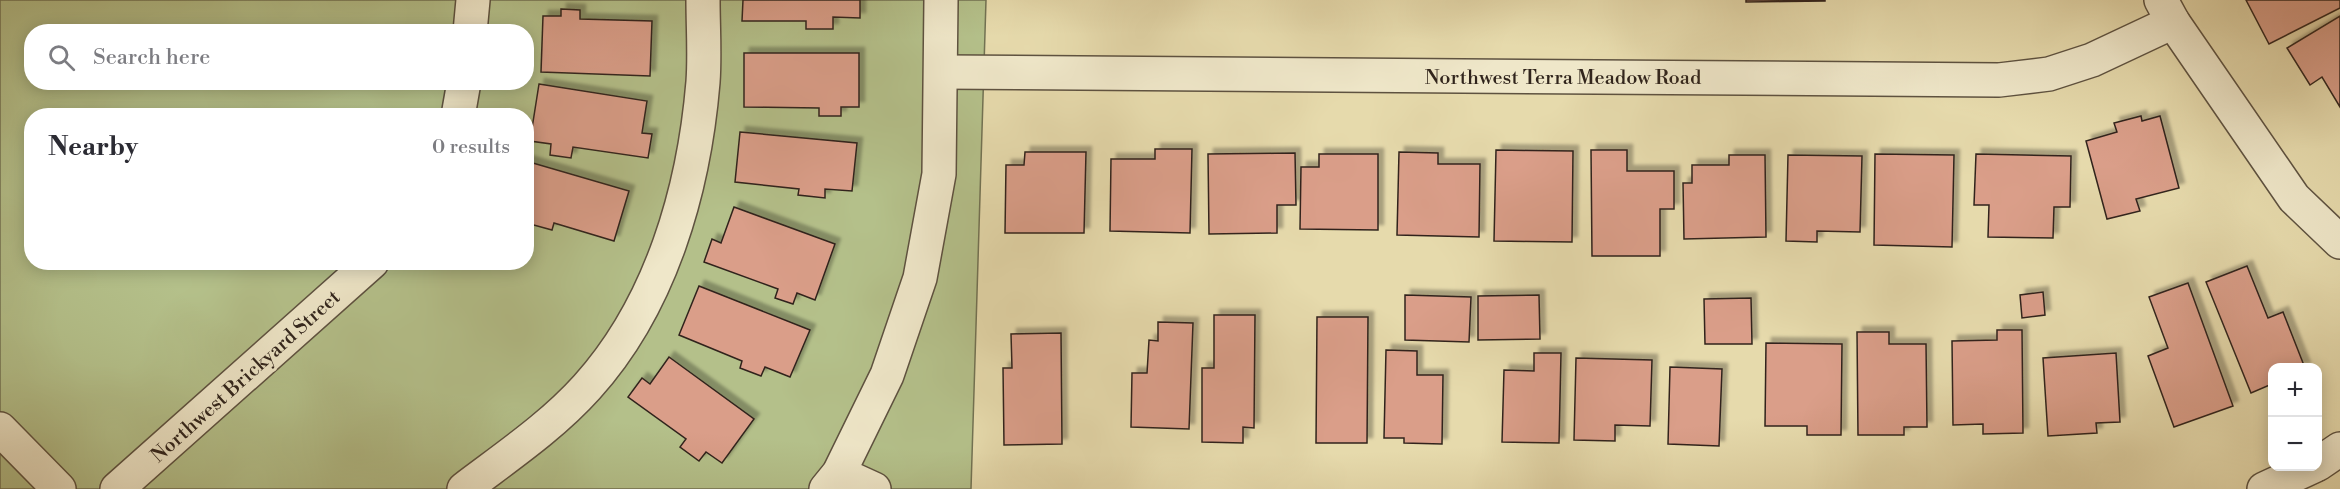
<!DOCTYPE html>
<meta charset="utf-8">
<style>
body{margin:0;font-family:"Libre Bodoni",serif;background:#f2f2f3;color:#2b2b33}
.controls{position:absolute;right:18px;bottom:18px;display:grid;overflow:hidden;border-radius:12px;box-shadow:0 3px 15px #0003}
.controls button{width:54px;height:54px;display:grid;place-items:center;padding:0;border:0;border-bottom:2px solid #e1e1e2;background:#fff;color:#2b2b33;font:30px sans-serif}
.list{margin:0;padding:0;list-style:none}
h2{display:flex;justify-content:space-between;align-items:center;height:78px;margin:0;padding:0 24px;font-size:26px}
h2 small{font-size:20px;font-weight:400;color:#7c7c81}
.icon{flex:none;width:33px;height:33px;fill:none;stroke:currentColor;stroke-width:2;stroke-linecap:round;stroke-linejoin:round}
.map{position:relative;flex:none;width:2340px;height:489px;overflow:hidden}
.search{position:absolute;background:#fff;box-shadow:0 3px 15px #0003;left:24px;top:24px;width:510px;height:66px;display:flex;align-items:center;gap:15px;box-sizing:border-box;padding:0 21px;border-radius:24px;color:#7c7c81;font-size:22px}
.panel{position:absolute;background:#fff;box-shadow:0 3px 15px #0003;left:24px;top:108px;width:510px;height:162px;border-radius:24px}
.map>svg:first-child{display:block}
</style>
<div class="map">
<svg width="2340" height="489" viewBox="0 0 2340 489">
<defs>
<filter id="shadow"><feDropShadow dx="5.5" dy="-5.5" stdDeviation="1.5" flood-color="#0004"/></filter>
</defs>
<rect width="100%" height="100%" fill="#e6daac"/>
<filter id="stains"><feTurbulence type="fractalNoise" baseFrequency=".00333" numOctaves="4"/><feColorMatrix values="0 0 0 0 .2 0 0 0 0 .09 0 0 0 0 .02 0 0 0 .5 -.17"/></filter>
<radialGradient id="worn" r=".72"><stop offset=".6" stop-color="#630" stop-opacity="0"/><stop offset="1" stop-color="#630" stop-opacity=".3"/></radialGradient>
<path fill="#b4c08a" stroke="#727253" stroke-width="1.5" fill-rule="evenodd" d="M0 0H986L971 489H0ZM32 32H526V82H32ZM32 116H526V262H32Z"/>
<g fill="#da9e89" stroke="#30241c" stroke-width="1.5" filter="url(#shadow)">
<path d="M743 0H860V18L833 17V29H806V21H742Z"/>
<path d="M1746 0H1825V1L1746 2Z"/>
<path d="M2246 0H2340V8L2269 44Z"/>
<path d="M561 9 580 10V19L652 21 650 76 541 72 543 16H561Z"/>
<path d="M2340 16V107L2322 77 2310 85 2287 48Z"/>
<path d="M744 53H859V107H841V116H819V108L744 107Z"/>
<path d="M539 84 647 101 642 133 652 134 648 158 573 147 571 158 550 155 551 144 530 141Z"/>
<path d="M2141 116 2142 121 2160 116 2179 188 2136 199 2140 211 2107 219 2086 141 2117 132 2114 123Z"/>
<path d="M740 132 857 143 852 191 825 189V198L798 195 799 189 735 182Z"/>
<path d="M1155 149H1192L1190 233 1110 231 1111 159H1155Z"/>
<path d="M1496 150 1573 151 1572 242 1494 241Z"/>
<path d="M1591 150H1627V171H1674V209H1660V256H1592Z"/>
<path d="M1025 152H1086L1084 233H1005L1006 165H1024Z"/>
<path d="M1399 152 1438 153V164H1480L1479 237 1397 235Z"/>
<path d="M1295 153 1296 205H1277V233L1209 234 1208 154Z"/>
<path d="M1319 154H1378V230L1300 229 1301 167H1319Z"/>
<path d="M1875 154 1954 155 1952 247 1874 245Z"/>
<path d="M1976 154 2071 156 2070 207H2054L2053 238 1988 237 1989 205H1974Z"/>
<path d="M1729 155H1765L1766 237 1684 239 1683 183H1692V165H1729Z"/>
<path d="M1788 155 1862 156 1860 232 1817 231V242L1786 241Z"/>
<path d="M526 161 629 191 614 241 554 223 552 230 530 224 532 216 526 215Z"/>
<path d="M734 207 835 244 815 300 797 293 793 304 775 298 778 289 704 262 712 239 721 243Z"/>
<path d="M2247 266 2268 318 2283 312 2305 368H2272V384L2251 393 2206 282Z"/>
<path d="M2188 283 2233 406 2174 427 2148 356 2168 348 2149 297Z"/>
<path d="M699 286 810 330 790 377 765 367 761 376 740 368 742 361 679 335Z"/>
<path d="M2043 292 2045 315 2022 318 2020 295Z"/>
<path d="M1405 295 1471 297 1469 342 1405 340Z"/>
<path d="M1539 295 1540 339 1478 340V296Z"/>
<path d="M1751 298 1752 344H1705L1704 299Z"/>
<path d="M1214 315H1255L1254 428 1243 427V443L1202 442V368H1214Z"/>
<path d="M1317 317H1368L1367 443H1316Z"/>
<path d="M1158 322 1193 323 1189 429 1131 427 1132 373H1147L1149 340 1158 341Z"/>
<path d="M1997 330H2022L2023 433 1983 434V424L1953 425 1952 341 1997 340Z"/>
<path d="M1857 332H1889V344H1926L1927 427H1904V435H1858Z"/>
<path d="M1061 333 1062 444 1004 445 1003 368H1012L1011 334Z"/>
<path d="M1766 343 1842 344 1841 435H1807V426H1765Z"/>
<path d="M1386 350 1417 351V375H1443L1442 444 1404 443V438H1384Z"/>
<path d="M1534 353H1561L1559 443 1502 442 1504 370 1534 371Z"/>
<path d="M2116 353 2120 422 2096 423 2097 433 2048 436 2043 358Z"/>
<path d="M669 357 754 419 722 463 706 452 699 461 680 447 686 439 628 397 642 378 650 384Z"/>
<path d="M1576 358 1652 360 1650 426 1615 425V441L1574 440Z"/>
<path d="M1670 367 1722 369 1719 446 1668 444Z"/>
</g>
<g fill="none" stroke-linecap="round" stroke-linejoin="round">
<defs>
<g id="minor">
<path d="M2161 0 2173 22 2294 198 2340 242"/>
<path d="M470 32 473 0"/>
<path d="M941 72 1999 80 2049 74 2092 60 2173 22"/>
<path d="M458 116 464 82"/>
<path d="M0 429 59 489"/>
<path d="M2318 464 2340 449"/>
<path d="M839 473 874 489"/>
<path d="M117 489 372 262"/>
<path d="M464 489C506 457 551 427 587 387 661 305 694 190 703 82 705 55 703 27 703 0"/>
<path d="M826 489 839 473 887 375 920 278 939 174 941 0"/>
<path d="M2264 489 2314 466"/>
</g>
</defs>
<use href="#minor" stroke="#5e5240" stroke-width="36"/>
<use href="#minor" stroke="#efe7c9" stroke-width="33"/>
</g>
<g text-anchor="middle" stroke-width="6" stroke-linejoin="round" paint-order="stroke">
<g font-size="20" fill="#30241c" stroke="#efe7c9">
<text x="1563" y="84">Northwest Terra Meadow Road</text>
<text transform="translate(245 376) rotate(-42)" y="7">Northwest Brickyard Street</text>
</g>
</g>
<rect width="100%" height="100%" filter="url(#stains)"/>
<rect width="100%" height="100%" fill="url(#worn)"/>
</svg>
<div class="controls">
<button>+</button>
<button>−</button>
</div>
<div class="search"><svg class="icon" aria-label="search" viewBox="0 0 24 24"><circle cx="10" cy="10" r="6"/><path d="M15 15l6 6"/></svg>Search here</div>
<section class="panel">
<h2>Nearby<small>0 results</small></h2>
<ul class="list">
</ul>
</section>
</div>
